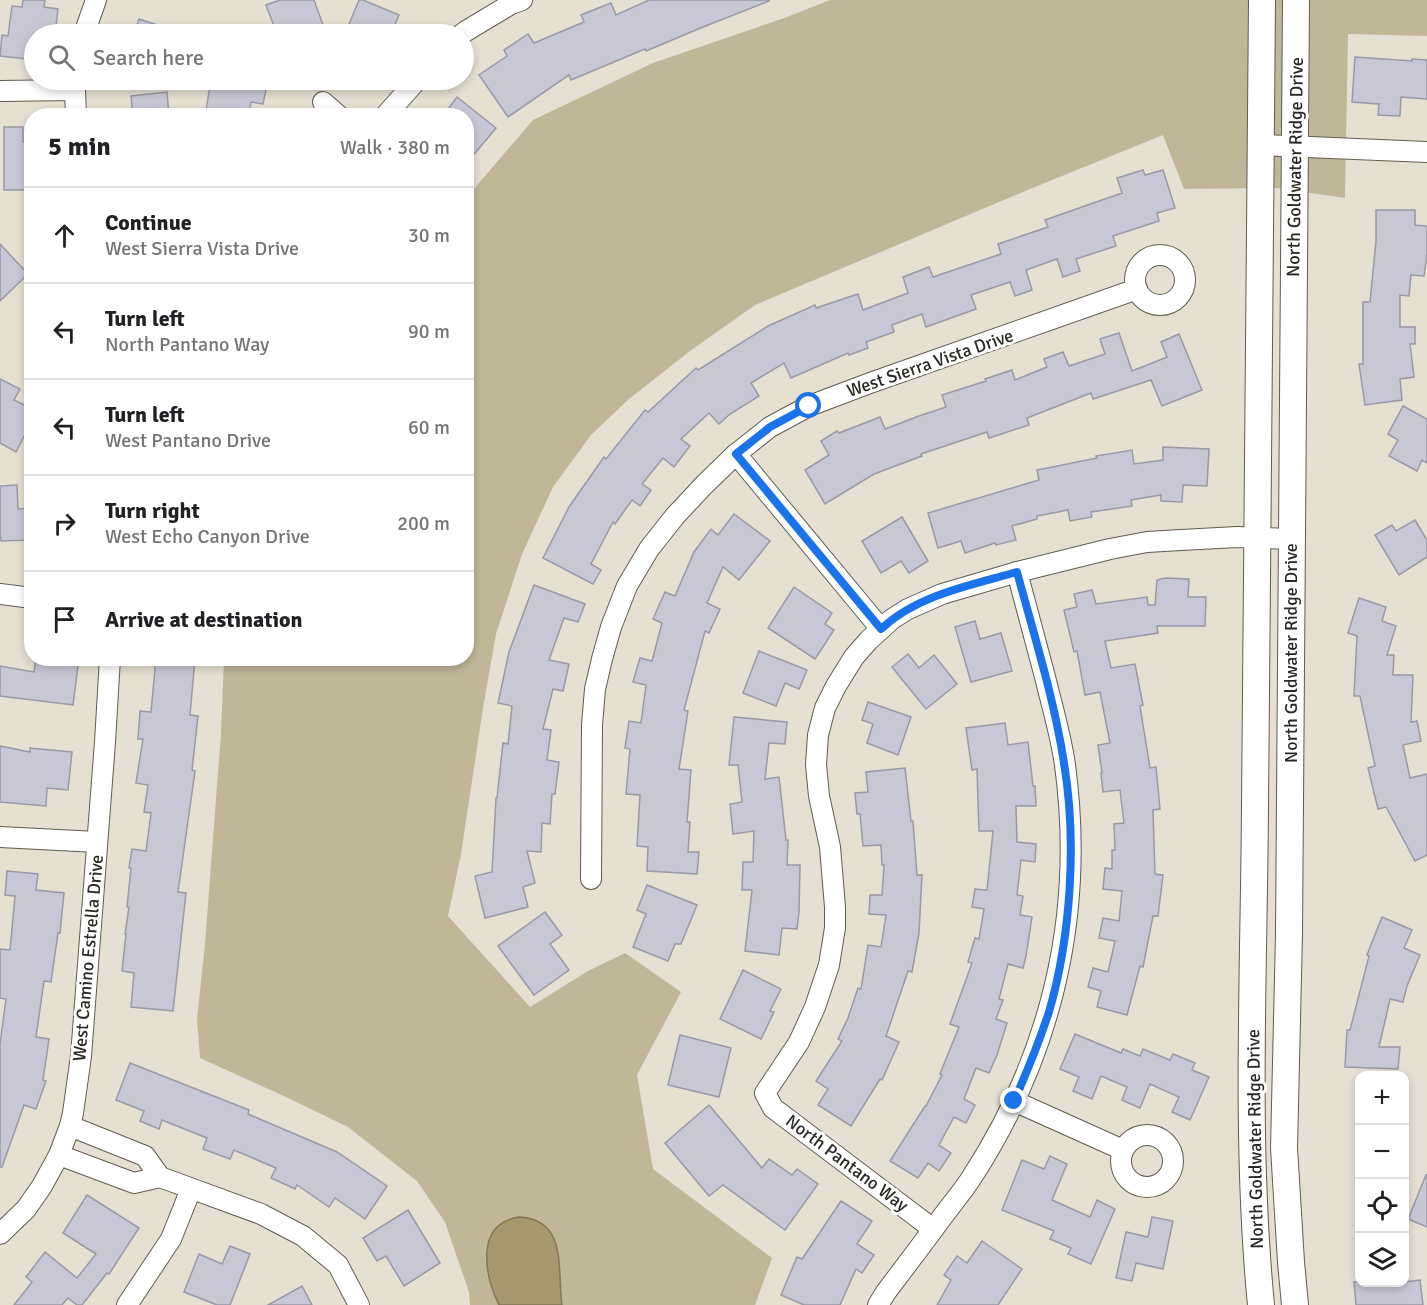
<!DOCTYPE html>
<meta charset="utf-8">
<style>
body{margin:0;font-family:Signika,sans-serif;background:#f6f6f6;color:#202124}
.controls{position:absolute;right:18px;bottom:18px;display:grid;overflow:hidden;border-radius:12px;box-shadow:0 3px 9px #0003}
.controls button{width:54px;height:54px;display:grid;place-items:center;padding:0;border:0;border-bottom:2px solid #e0e0e0;background:#fff;color:#202124;font:30px sans-serif}
.stop{position:absolute;width:18px;height:18px;margin:-14px;border:4px solid #1a73e8;border-radius:50%;background:#fff}
.stop.end{background:#1a73e8;border-color:#fff;box-shadow:0 2px 6px #0008}
.list{margin:0;padding:0;list-style:none}
h2{display:flex;justify-content:space-between;align-items:center;height:78px;margin:0;padding:0 24px;font-size:26px}
h2 small{font-size:20px;font-weight:400;color:#757577}
.list li{display:grid;grid-template-columns:39px 1fr auto;gap:18px;align-items:center;box-sizing:border-box;height:96px;padding:0 24px;border-top:2px solid #e0e0e0}
.list b{display:block;font-size:22px;white-space:nowrap}
.list p{margin:0;font-size:20px;white-space:nowrap;color:#757577}
.list em{font-size:20px;font-style:normal;color:#757577}
.icon{flex:none;width:33px;height:33px;fill:none;stroke:currentColor;stroke-width:2;stroke-linecap:round;stroke-linejoin:round}
.map{position:relative;flex:none;width:1427px;height:1305px;overflow:hidden}
.search{position:absolute;background:#fff;box-shadow:0 3px 9px #0003;left:24px;top:24px;width:450px;height:66px;display:flex;align-items:center;gap:15px;box-sizing:border-box;padding:0 21px;border-radius:33px;color:#757577;font-size:22px}
.panel{position:absolute;background:#fff;box-shadow:0 3px 9px #0003;left:24px;top:108px;width:450px;height:558px;border-radius:24px}
.map>svg:first-child{display:block}
</style>
<div class="map">
<svg width="1427" height="1305" viewBox="0 0 1427 1305">
<rect width="100%" height="100%" fill="#e5e0d2"/>
<path fill="#c0b698" d="M830 0H1427V36L1348 34 1345 198 1276 188 1184 189 1163 135 1030 189 755 305 690 351 629 399 591 435 553 487 522 554 496 634 483 708 461 854 448 916 530 1007 588 971 625 953 681 992 637 1075 653 1169 772 1258 755 1305H470L469 1292 445 1222 417 1181 348 1127 286 1097 200 1058 197 1019 205 944 221 733 224 659 466 658 467 197 533 120 653 63 787 17Z"/>
<path fill="#a7996e" stroke="#827758" stroke-width="1.5" d="M519 1217C568 1219 557 1270 562 1305H499C485 1276 474 1224 519 1217Z"/>
<g fill="#c7c7d6" stroke="#9998a6" stroke-width="1.5">
<path d="M23 0H45L44 7 58 9 55 34H34V40H30L27 59 0 56 2 35 8 36 12 6 22 7Z"/>
<path d="M280 0H314L323 25 297 34H277L266 5Z"/>
<path d="M359 0H363L399 15 391 34H345Z"/>
<path d="M649 0H769V1L703 27 646 51 645 49 571 80 569 75 508 117 479 75 507 56 504 50 528 34 534 43 584 22 581 15 611 3 616 15Z"/>
<path d="M139 19 179 32 178 34H134Z"/>
<path d="M1355 57 1412 61V59L1427 60V99L1401 97 1400 116 1378 115 1379 104 1352 102Z"/>
<path d="M211 80H268L263 104 251 102 249 116H205Z"/>
<path d="M167 92 169 116H133L131 96Z"/>
<path d="M457 97 496 128 466 164V116H443Z"/>
<path d="M4 127H23V142H32V183H26L27 190H4Z"/>
<path d="M1143 170 1145 175 1163 170 1175 208 1157 213 1159 221 1113 236 1116 246 1076 259 1080 271 1063 277 1057 259 1026 270 1032 290 1015 296 1010 282 971 295 976 309 926 327 922 314 892 325 894 332 866 342 868 348 849 355 848 353 791 378 784 363 751 383 759 396 730 414 719 424 709 413 681 439 690 446 674 467 663 458 642 484 651 490 640 506 632 500 615 524 613 522 591 564 601 570 593 584 543 558 569 507 604 457 606 459 645 410 648 412 696 368 698 370 768 326 815 305 816 308 858 294 863 310 908 293 903 277 929 267 933 277 1001 254 998 244 1048 227 1045 220 1122 193 1117 178Z"/>
<path d="M1376 210H1415V225L1427 226V254L1424 276 1411 275 1409 296 1400 295V327H1415V344H1410L1414 377 1400 379 1402 400 1365 405 1359 364H1363V302H1370L1376 241Z"/>
<path d="M0 244 28 274 0 301Z"/>
<path d="M1119 333 1132 371 1167 357 1161 342 1179 334 1202 390 1162 406 1151 380 1093 399 1091 393 1027 418 1029 425 989 438 987 432 921 454 922 456 874 474 825 504 805 470 829 455 821 441 837 431 839 433 880 417 885 429 919 416 946 407 942 395 986 381 985 379 1012 370 1015 380 1047 367 1044 359 1063 352 1069 366 1105 354 1100 339Z"/>
<path d="M0 379 20 389 14 400 32 409V421L16 452 0 443Z"/>
<path d="M1403 406 1427 419V463L1422 460 1417 471 1389 456 1398 440 1388 434Z"/>
<path d="M1163 447 1209 449 1207 486 1183 485 1182 502 1161 501V495L1131 500 1132 506 1091 512 1092 517 1070 521 1068 510 1037 516V519L1012 526 1016 540 996 545 995 543 965 553 961 541 938 548 928 513 1039 480 1037 470 1097 458 1096 456 1132 450 1134 464 1163 460Z"/>
<path d="M17 485 18 509 31 508 32 540 1 541 0 533V486Z"/>
<path d="M734 514 770 541 739 580 723 567 707 603 720 609 709 633 705 631 684 710 688 711 679 769 691 770 687 822H690L688 852H699L697 874 647 871 648 847 637 846 640 795 626 794 630 749 625 748 629 721 641 723 646 685 633 682 640 658 652 661 662 623 653 619 665 592 675 596 694 552 711 529 718 535Z"/>
<path d="M902 517 928 561 909 573 901 561 881 573 862 541Z"/>
<path d="M1415 520 1427 540V557L1399 575 1375 535 1392 525 1396 531Z"/>
<path d="M1166 578 1189 579 1188 597H1206L1205 626H1157L1158 633 1105 641 1111 668 1135 664 1143 705 1140 706 1150 768 1156 767 1160 809 1153 810 1155 874 1163 875 1158 916H1153L1143 967 1140 966 1127 1015 1097 1007 1101 991 1088 987 1093 968 1108 972 1115 941 1099 938 1103 918 1119 921 1122 891 1103 889 1105 868 1112 869V850H1115L1114 824 1124 823 1120 790 1103 792 1101 773H1102L1098 745 1110 743 1100 692 1085 695 1077 651 1074 652 1064 610 1077 607 1074 594 1092 590 1096 604 1147 597 1148 605H1155L1157 580Z"/>
<path d="M534 585 585 604 578 622 564 618 549 660 569 664 563 691 553 689 543 729 551 730 547 760 559 762 555 794H552L550 824 542 823 541 852 527 851 535 883 523 887 528 907 485 918 475 876 492 872 496 798H497L503 743 508 744 512 706 498 703 509 652Z"/>
<path d="M794 587 832 613 825 624 834 630 815 659 768 628Z"/>
<path d="M1359 598 1386 607 1382 621 1396 626 1387 655H1394L1393 675H1413L1411 722 1417 721 1421 741 1403 745 1410 778 1427 774V855L1415 861 1386 807 1378 809 1368 768 1375 766 1360 696H1354L1357 636 1348 633Z"/>
<path d="M975 621 980 639 1001 633 1012 671 971 682 955 627Z"/>
<path d="M759 651 807 670 799 689 785 683 776 706 743 693Z"/>
<path d="M908 654 919 668 934 655 957 684 926 709 892 667Z"/>
<path d="M36 658H79L73 705 0 696V666L34 672Z"/>
<path d="M156 658H195L190 715 198 716 192 770 195 771 178 892 186 893 173 1011 131 1007 134 973 122 971 126 934H125L129 907H127L131 868H129L132 849 146 851 151 813 144 812 148 785 136 783 143 739H138L140 711 151 712Z"/>
<path d="M868 702 911 717 898 755 867 743 873 724 862 720Z"/>
<path d="M734 717 787 722 785 744 769 743 765 779 779 777 786 840H788L787 865H800L799 912 797 929 782 928 779 955 745 951 752 890H742L743 862H753L754 831 733 834 730 804 742 802 738 765H729Z"/>
<path d="M1005 723 1008 745 1028 742 1033 786H1035L1036 806H1016L1017 842 1036 844 1035 862 1021 860 1017 895 1023 896 1020 915 1032 917 1026 956 1023 968 1008 964 999 999 1003 1000 996 1019 1007 1023 997 1055 989 1073 976 1068 964 1099 975 1105 966 1123 954 1117 939 1145 951 1153 939 1171 928 1163 918 1178 890 1161 925 1106H926L942 1075 940 1074 959 1027 950 1024 972 963 968 962 975 938 979 939 984 909 972 907 975 889 987 890 993 831H979L977 769 972 770 966 728Z"/>
<path d="M0 746 30 752V748L72 752 68 790 47 788 46 806 0 802Z"/>
<path d="M905 768 911 821H913L917 875H922L919 933 912 972 908 971 886 1036 899 1042 882 1080 880 1079 851 1126 818 1105 828 1089 816 1081 842 1041 838 1039 848 1018 858 988 861 989 868 945 881 947 886 915 869 914 870 895H882L884 865H882L881 845 863 846 860 814H857L855 793 868 792 866 772Z"/>
<path d="M7 871 38 874 36 890 64 893 60 933H58L51 982 44 981 36 1037 49 1039 43 1080 46 1081 36 1109 24 1105 2 1167H0V1044L6 999 0 998V949L10 950 15 896 5 895Z"/>
<path d="M647 885 697 905 681 944H675L668 961 633 947 646 914 637 910Z"/>
<path d="M545 912 562 935 550 944 569 970 534 995 498 946Z"/>
<path d="M1382 917 1412 930 1404 948 1420 955 1407 986 1403 1002 1390 999 1379 1047H1400L1398 1069 1345 1067 1347 1030H1350L1369 956 1367 955Z"/>
<path d="M743 970 781 989 770 1011 774 1012 761 1039 720 1019Z"/>
<path d="M1075 1034 1121 1053 1123 1049 1140 1056 1143 1049 1170 1060 1173 1054 1195 1063 1192 1070 1209 1077 1190 1120 1172 1112 1179 1097 1150 1084 1140 1108 1122 1100 1127 1087 1101 1076 1092 1099 1073 1091 1079 1077 1060 1069Z"/>
<path d="M680 1035 731 1048 719 1097 668 1085Z"/>
<path d="M130 1063 249 1110 248 1114 337 1152 387 1186 365 1219 335 1198 329 1207 297 1185 295 1189 271 1178 276 1168 234 1150 230 1159 203 1149 207 1138 162 1120 159 1129 140 1121 144 1111 116 1100Z"/>
<path d="M709 1105 762 1168 769 1159 792 1175 797 1169 818 1184 785 1230 723 1185 709 1196 665 1143Z"/>
<path d="M1050 1156 1067 1164 1052 1200 1090 1217 1097 1200 1115 1209 1091 1264 1068 1254 1071 1248 1050 1239 1054 1231 1002 1210 1022 1160 1044 1169Z"/>
<path d="M1426 1175H1427V1227L1408 1219Z"/>
<path d="M87 1195 139 1228 109 1274 107 1273 82 1305H77L68 1298 62 1305H14L32 1282 26 1277 45 1252 77 1278 96 1254 63 1233Z"/>
<path d="M841 1201 872 1221 857 1244 874 1255 862 1273 856 1269 840 1305H804L781 1295 797 1257 802 1259Z"/>
<path d="M408 1210 440 1263 404 1286 386 1256 377 1261 363 1238Z"/>
<path d="M1152 1217 1173 1221 1163 1269 1136 1263 1132 1281 1116 1278 1126 1232 1148 1237Z"/>
<path d="M982 1241 1022 1269 998 1305H937L951 1280 944 1275 957 1256 967 1263Z"/>
<path d="M230 1246 250 1254 230 1305H217L184 1292 199 1254 222 1264Z"/>
<path d="M1420 1280 1423 1305H1356L1354 1282H1404Z"/>
<path d="M302 1286 312 1305H268Z"/>
</g>
<g fill="none" stroke-linecap="round" stroke-linejoin="round">
<defs>
<g id="minor">
<path d="M84 34 96 0"/>
<path d="M462 34 466 31 511 4 522 0"/>
<path d="M76 80 75 90 76 116"/>
<path d="M0 91 75 90"/>
<path d="M323 102 339 116"/>
<path d="M385 116 417 80"/>
<path d="M1261 145 1427 152"/>
<circle cx="1160" cy="280" r="25"/>
<path d="M736 454 881 629"/>
<path d="M0 594 32 598"/>
<path d="M0 837 97 842"/>
<path d="M591 879 592 725 595 689 602 659 611 627 627 586 649 549 675 516 704 485 736 454 770 427 809 406 870 383 1137 289"/>
<path d="M1014 1101 1123 1150"/>
<path d="M70 1126 145 1156 160 1177 261 1214 303 1236 338 1265 359 1305"/>
<circle cx="1147" cy="1161" r="26"/>
<path d="M59 1155 134 1183 160 1177"/>
<path d="M933 1229 773 1108 765 1093 799 1042 815 1007 829 965 835 928V907L830 847 819 796 816 765 818 735 825 708 836 686 854 657 869 640 892 619 908 609 942 594 1017 572 1110 549 1147 542 1181 540 1237 537 1291 539"/>
<path d="M0 1234 26 1209 42 1186 59 1155 70 1126 73 1113 81 1056 105 742 110 658"/>
<path d="M127 1305 171 1239 191 1189"/>
<path d="M878 1305 886 1292C905 1267 924 1242 943 1216 952 1204 962 1192 970 1180 1052 1055 1085 914 1065 765 1061 736 1052 706 1045 677 1036 642 1026 607 1017 572"/>
</g>
<g id="tertiary">
<path d="M1261 1305C1245 1140 1254 973 1255 807 1257 538 1260 269 1262 0"/>
<path d="M1295 1305 1291 1262 1284 1148 1289 934 1296 0"/>
</g>
</defs>
<use href="#minor" stroke="#605c4f" stroke-width="22"/>
<use href="#tertiary" stroke="#605c4f" stroke-width="28"/>
<use href="#minor" stroke="#fff" stroke-width="20"/>
<use href="#tertiary" stroke="#fff" stroke-width="26"/>
</g>
<g fill="none" stroke-linecap="round" stroke-linejoin="round">
<path stroke="#1a73e8" stroke-width="8" d="M809 406 770 427 736 454 881 629C917 595 971 585 1017 572 1034 635 1054 698 1064 763 1077 841 1071 936 1049 1012 1039 1042 1027 1072 1014 1101"/>
</g>
<g text-anchor="middle" stroke-width="6" stroke-linejoin="round" paint-order="stroke">
<g font-size="18" fill="#2a2823" stroke="#fff">
<text transform="translate(1295 167) rotate(-89)" y="6">North Goldwater Ridge Drive</text>
<text transform="translate(930 363) rotate(-19)" y="6">West Sierra Vista Drive</text>
<text transform="translate(1291 653) rotate(-90)" y="6">North Goldwater Ridge Drive</text>
<text transform="translate(88 958) rotate(-85)" y="6">West Camino Estrella Drive</text>
<text transform="translate(1255 1139) rotate(-91)" y="6">North Goldwater Ridge Drive</text>
<text transform="translate(847 1163) rotate(37)" y="6">North Pantano Way</text>
</g>
</g>
</svg>
<div class="controls">
<button>+</button>
<button>−</button>
<button><svg class="icon" aria-label="locate" viewBox="0 0 24 24"><circle cx="12" cy="12" r="6"/><path d="M12 2v4M12 18v4M2 12h4M18 12h4"/></svg></button>
<button><svg class="icon" aria-label="layers" viewBox="0 0 24 24"><path d="M12 4l9 5-9 5-9-5zM3 14l9 5 9-5"/></svg></button>
</div>
<div class="stop" style="left:809px;top:406px"></div>
<div class="stop end" style="left:1014px;top:1101px"></div>
<div class="search"><svg class="icon" aria-label="search" viewBox="0 0 24 24"><circle cx="10" cy="10" r="6"/><path d="M15 15l6 6"/></svg>Search here</div>
<section class="panel">
<h2>5 min<small>Walk · 380 m</small></h2>
<ul class="list">
<li><svg class="icon" aria-label="ahead" viewBox="0 0 24 24"><path d="M12 20V5M6 11l6-6 6 6"/></svg><div><b>Continue</b><p>West Sierra Vista Drive</p></div><em>30 m</em></li>
<li><svg class="icon" aria-label="left" viewBox="0 0 24 24"><path d="M17 20v-9H6M10 6l-5 5 5 5"/></svg><div><b>Turn left</b><p>North Pantano Way</p></div><em>90 m</em></li>
<li><svg class="icon" aria-label="left" viewBox="0 0 24 24"><path d="M17 20v-9H6M10 6l-5 5 5 5"/></svg><div><b>Turn left</b><p>West Pantano Drive</p></div><em>60 m</em></li>
<li><svg class="icon" aria-label="right" viewBox="0 0 24 24"><path d="M7 20v-9h11M14 6l5 5-5 5"/></svg><div><b>Turn right</b><p>West Echo Canyon Drive</p></div><em>200 m</em></li>
<li><svg class="icon" aria-label="arrive" viewBox="0 0 24 24"><path d="M6 21V4h12l-3 4 3 4H6"/></svg><div><b>Arrive at destination</b></div></li>
</ul>
</section>
</div>
